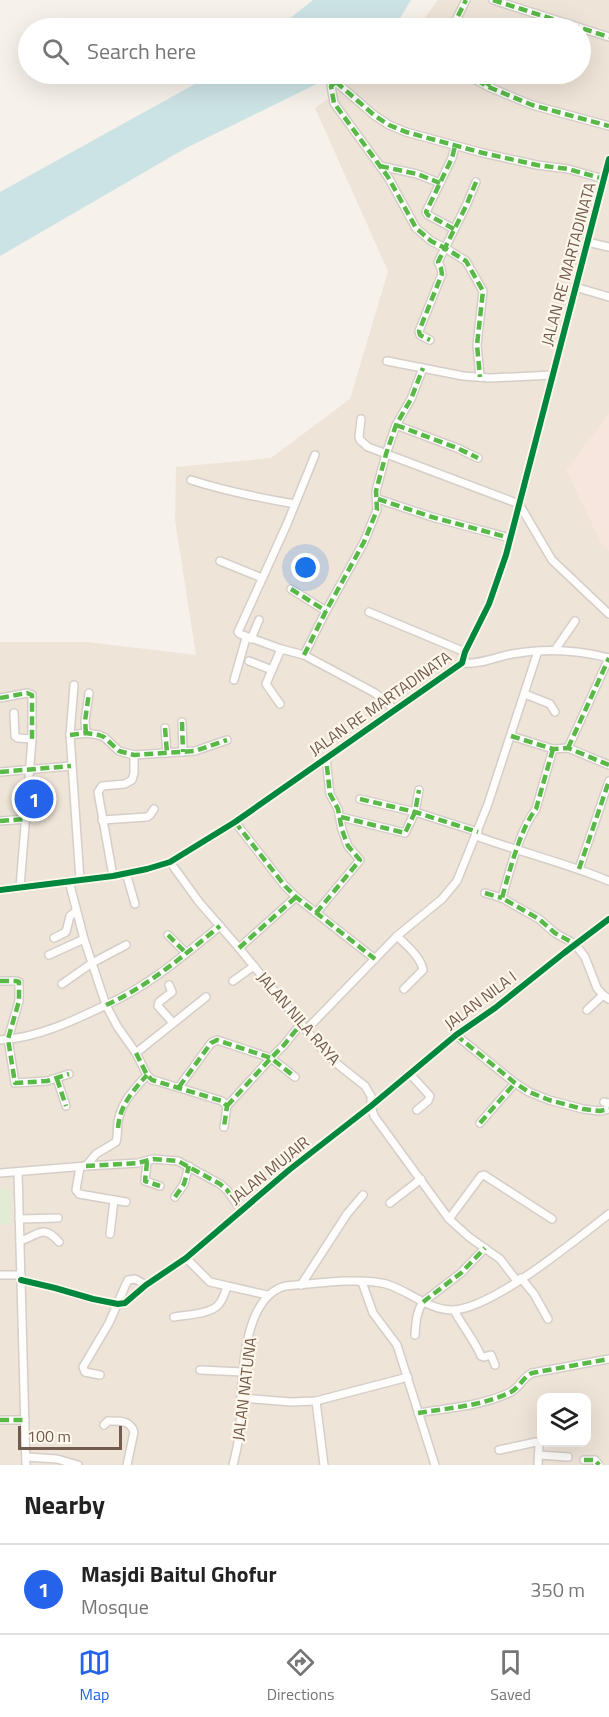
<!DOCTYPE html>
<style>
body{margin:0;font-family:"Titillium Web",sans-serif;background:#f2f2f2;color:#222}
.controls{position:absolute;right:18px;bottom:18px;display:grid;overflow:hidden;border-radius:12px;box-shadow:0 6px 24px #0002}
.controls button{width:54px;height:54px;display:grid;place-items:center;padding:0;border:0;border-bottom:2px solid #e0e0e0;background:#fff;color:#222;font:30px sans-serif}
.scale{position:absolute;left:18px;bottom:15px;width:104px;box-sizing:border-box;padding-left:6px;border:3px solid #725a4c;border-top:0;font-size:16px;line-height:21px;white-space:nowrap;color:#725a4c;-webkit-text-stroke:4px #fef7eb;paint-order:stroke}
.you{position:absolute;left:306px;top:568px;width:21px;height:21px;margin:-15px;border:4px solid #fff;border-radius:50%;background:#1a73e8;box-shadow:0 0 0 9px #1a73e833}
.badge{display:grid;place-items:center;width:39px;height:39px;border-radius:50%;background:#2563eb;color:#fff;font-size:20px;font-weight:700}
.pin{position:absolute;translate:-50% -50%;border:3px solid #fff;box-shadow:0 2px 6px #0006}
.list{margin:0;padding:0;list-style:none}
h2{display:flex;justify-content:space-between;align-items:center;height:78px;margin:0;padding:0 24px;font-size:26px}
h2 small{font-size:20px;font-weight:400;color:#767676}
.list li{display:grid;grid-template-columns:39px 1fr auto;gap:18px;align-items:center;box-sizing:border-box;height:90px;padding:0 24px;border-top:2px solid #e0e0e0}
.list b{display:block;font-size:22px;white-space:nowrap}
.list p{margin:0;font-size:20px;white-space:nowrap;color:#767676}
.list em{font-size:20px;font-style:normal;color:#767676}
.icon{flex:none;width:33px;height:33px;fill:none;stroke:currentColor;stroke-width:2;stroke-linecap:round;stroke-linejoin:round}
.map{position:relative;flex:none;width:609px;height:1465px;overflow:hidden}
.search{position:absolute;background:#fff;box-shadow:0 6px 24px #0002;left:18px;right:18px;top:18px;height:66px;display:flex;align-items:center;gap:15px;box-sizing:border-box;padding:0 21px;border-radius:33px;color:#767676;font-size:22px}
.sheet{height:168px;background:#fff}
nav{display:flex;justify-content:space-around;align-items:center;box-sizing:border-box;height:84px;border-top:2px solid #e0e0e0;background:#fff;font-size:16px;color:#767676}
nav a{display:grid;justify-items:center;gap:3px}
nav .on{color:#2563eb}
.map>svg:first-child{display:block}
</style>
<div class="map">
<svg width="609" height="1465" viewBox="0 0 609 1465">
<rect width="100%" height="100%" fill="#f6f1ea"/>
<path fill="#efe4d8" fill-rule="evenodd" d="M438 0H609V1465H0V642H87L196 655 175 520 176 467 271 458 350 399 388 271 315 108 363 74H580V28H417ZM542 1398H586V1442H542Z"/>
<path fill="#f6e6de" d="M609 414V551L602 545 566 470Z"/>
<path fill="#e2ecd5" d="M0 1189H11L12 1224 0 1225Z"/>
<g fill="#cce3e5">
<path d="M313 0H411L394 28H278Z"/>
<path d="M213 74H337L186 148 0 256V192Z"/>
</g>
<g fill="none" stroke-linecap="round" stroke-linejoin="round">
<defs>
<g id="minor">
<path d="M493 0 609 37"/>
<path d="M452 28 466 0"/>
<path d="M346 74 331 86 334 103 388 177 416 228 431 241 445 248 438 262 441 268 442 274 419 331 420 335 430 340"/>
<path d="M380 74 398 77 412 74"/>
<path d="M465 74 491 88 532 105 609 126"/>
<path d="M336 82 374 115 389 125 406 132 483 153 537 165 568 169 604 179"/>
<path d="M487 86 495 74"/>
<path d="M380 166 417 174 440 183"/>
<path d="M476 182 466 206 445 248 466 261 483 291 477 345 480 377"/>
<path d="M454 229 428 215 426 212 452 158 455 146"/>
<path d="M587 242 609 247"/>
<path d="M575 287 609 297"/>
<path d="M387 361 463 376 490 378 553 375"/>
<path d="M361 419 359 437 360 440 368 447 519 504 552 560 609 614"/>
<path d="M396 425 457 448 478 458"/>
<path d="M315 455 287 524 238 632 240 634 281 649 304 655 375 693 395 710"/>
<path d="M191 480C225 491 260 498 295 504"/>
<path d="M378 499 432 517 510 538"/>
<path d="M220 561 262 578"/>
<path d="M291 589 326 611"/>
<path d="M369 612 465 652"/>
<path d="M251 639 259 620"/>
<path d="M555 650 575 621"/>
<path d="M304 655 326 611 364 542 377 510 376 491 386 454 396 425 411 399 423 368"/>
<path d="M249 661 272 670"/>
<path d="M462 663C479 665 496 657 512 654 545 648 577 650 609 658"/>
<path d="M234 680 246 638"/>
<path d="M74 685 70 735 80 880"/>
<path d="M525 694 550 704 555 712"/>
<path d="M0 698 27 693 32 695V739"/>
<path d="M280 704 266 684 281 649"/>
<path d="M14 713 15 736 18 738 32 739 20 887"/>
<path d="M182 722 183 752"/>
<path d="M165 728 167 753"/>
<path d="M86 733 85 721 89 693"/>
<path d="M70 735 86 733 99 735 104 737 119 751 134 755 195 751 227 740"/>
<path d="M511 736 553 749 568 748 609 765"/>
<path d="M568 748 609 658"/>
<path d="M553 749 536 809C520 829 509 873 502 898L539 919 555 933 575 944 585 957 597 988 603 995 609 999"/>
<path d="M0 772 71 766"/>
<path d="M360 799 415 812 478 832"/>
<path d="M341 817 405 833 415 812 419 790"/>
<path d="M102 820 147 817 150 815 154 809"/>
<path d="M0 821 26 819"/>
<path d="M235 822 285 886 296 897 375 959"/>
<path d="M476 836C520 852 566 863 609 881"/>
<path d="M170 862 199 902 239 948 321 1048 336 1063 365 1086 371 1096V1106L374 1116 449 1219 469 1237 500 1259 517 1281"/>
<path d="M579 869 609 781"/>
<path d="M126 873 135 904"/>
<path d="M113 876 98 792 102 786 125 784 132 780 134 773V755"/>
<path d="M69 881 84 939 106 1005C149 986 184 955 220 926"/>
<path d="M0 890 113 876 147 869 170 862 235 822 462 663 465 652 489 604 506 555 609 159"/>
<path d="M485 893 502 898"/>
<path d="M316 913 360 860 348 846 342 830 338 809 330 794 326 758"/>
<path d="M168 935 186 953"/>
<path d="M397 936C406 945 421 957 423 970L404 989"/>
<path d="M54 938 66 932 70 916 76 911"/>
<path d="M239 948 296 897"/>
<path d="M49 955 84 939"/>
<path d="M0 981H16L19 982V1001L8 1039 15 1083 47 1081 69 1074"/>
<path d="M233 981 254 966"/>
<path d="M62 984 92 963 126 945"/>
<path d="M169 985 172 992 159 1002 158 1006 173 1023"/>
<path d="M587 1010 603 995"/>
<path d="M306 1030 397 936 442 899 457 881 488 804 538 651"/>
<path d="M456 1035 515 1083 529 1092 549 1100 583 1109 600 1111 609 1109"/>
<path d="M0 1040C37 1038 73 1021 106 1005L117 1026 136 1053 147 1075 152 1080 160 1082 222 1101 227 1106 224 1127"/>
<path d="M136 1053 206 997"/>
<path d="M410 1074 430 1096 428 1101 417 1110"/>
<path d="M57 1079 66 1106"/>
<path d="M179 1087 211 1043 217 1040 271 1058 295 1077"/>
<path d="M604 1102 609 1103"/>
<path d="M227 1106 271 1058 284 1045 301 1024"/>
<path d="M480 1123 515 1083"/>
<path d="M147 1162 145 1181 160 1186"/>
<path d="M86 1166 96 1154 116 1142C118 1135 117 1129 118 1122 121 1102 134 1090 147 1075"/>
<path d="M80 1167 76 1190 79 1194 126 1202"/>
<path d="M18 1172 26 1465"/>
<path d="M0 1173 86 1166 138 1163 153 1159 178 1161 220 1184 227 1190 241 1210"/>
<path d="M175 1197 184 1184 189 1166"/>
<path d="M390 1203 421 1179"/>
<path d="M19 1219 58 1218"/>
<path d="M449 1219 481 1176 484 1175 552 1219"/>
<path d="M110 1234 114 1200"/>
<path d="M20 1241C38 1236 42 1223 59 1242"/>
<path d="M186 1258 210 1282 267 1295"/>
<path d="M0 1275H21"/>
<path d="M521 1278 534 1294 548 1319"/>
<path d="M21 1280 55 1288 93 1299 118 1304 125 1303 146 1285 186 1258 289 1170 371 1106 456 1035 495 1008 564 953 609 919"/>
<path d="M362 1282 373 1313 397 1345 435 1465"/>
<path d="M301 1285 347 1214 363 1195"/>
<path d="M454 1310C462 1326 474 1339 481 1356L484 1357 491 1355 495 1365"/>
<path d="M174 1317C185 1315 212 1314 219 1304 223 1300 225 1292 227 1287"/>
<path d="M415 1335C416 1323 416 1312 423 1302L461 1273 485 1248"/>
<path d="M200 1370 243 1372"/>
<path d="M100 1375 85 1372 83 1367 109 1323 126 1284 128 1280 135 1279 146 1285"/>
<path d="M241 1398 291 1402 316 1401 408 1377"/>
<path d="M316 1401 324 1465"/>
<path d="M418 1413C449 1408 482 1406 511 1392 520 1387 523 1377 532 1373L609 1359"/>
<path d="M0 1420H25"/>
<path d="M104 1425 108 1421C120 1421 130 1420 134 1432L127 1465"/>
<path d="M499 1450 536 1442 539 1445 538 1465"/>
<path d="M539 1455 568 1457"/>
<path d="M26 1457 57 1459 78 1465"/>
<path d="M584 1460H595L599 1465"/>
<path d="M233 1465C236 1453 239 1441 240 1428 242 1390 239 1299 285 1286 313 1284 360 1277 386 1284 408 1290 429 1311 454 1310 495 1307 575 1240 609 1214"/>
</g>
</defs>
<use href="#minor" stroke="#d5cec8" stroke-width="10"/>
<use href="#minor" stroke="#fefdfc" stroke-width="7"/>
<g stroke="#58b947" stroke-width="4.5" stroke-dasharray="9 4.5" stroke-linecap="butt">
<path d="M493 0 609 37"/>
<path d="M452 28 466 0"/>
<path d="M346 74 331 86 334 103 388 177 416 228 431 241 445 248 438 262 441 268 442 274 419 331 420 335 430 340"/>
<path d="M380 74 398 77 412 74"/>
<path d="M465 74 491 88 532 105 609 126"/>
<path d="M336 82 374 115 389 125 406 132 483 153 537 165 568 169 604 179"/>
<path d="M487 86 495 74"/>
<path d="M380 166 417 174 440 183"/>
<path d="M476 182 466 206 445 248 466 261 483 291 477 345 480 377"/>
<path d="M454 229 428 215 426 212 452 158 455 146"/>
<path d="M396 425 457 448 478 458"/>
<path d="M378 499 432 517 510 538"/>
<path d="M291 589 326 611"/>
<path d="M304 655 326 611 364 542 377 510 376 491 386 454 396 425 411 399 423 368"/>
<path d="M0 698 27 693 32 695V739"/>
<path d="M182 722 183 752"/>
<path d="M165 728 167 753"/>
<path d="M86 733 85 721 89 693"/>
<path d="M70 735 86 733 99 735 104 737 119 751 134 755 195 751 227 740"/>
<path d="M511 736 553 749 568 748 609 765"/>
<path d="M568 748 609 658"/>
<path d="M553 749 536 809C520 829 509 873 502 898L539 919 555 933 575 944"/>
<path d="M0 772 71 766"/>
<path d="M360 799 415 812 478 832"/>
<path d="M341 817 405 833 415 812 419 790"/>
<path d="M0 821 26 819"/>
<path d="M235 822 285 886 296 897 375 959"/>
<path d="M579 869 609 781"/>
<path d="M485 893 502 898"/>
<path d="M316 913 360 860 348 846 342 830 338 809 330 794 326 758"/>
<path d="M168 935 186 953"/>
<path d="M239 948 296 897"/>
<path d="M0 981H16L19 982V1001L8 1039 15 1083 47 1081 69 1074"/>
<path d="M106 1005C149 986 184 955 220 926"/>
<path d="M456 1035 515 1083 529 1092 549 1100 583 1109 600 1111 609 1109"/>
<path d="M136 1053 147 1075 152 1080 222 1101 227 1106 224 1127"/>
<path d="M57 1079 66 1106"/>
<path d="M179 1087 211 1043 217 1040 271 1058 295 1077"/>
<path d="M227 1106 271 1058 284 1045 301 1024"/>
<path d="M480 1123 515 1083"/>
<path d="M118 1128C120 1105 132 1092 147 1075"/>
<path d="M147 1162 145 1181 160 1186"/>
<path d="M86 1166 138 1163 153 1159 178 1161 220 1184 227 1190 241 1210"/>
<path d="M175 1197 184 1184 189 1166"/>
<path d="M423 1302 461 1273 485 1248"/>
<path d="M418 1413C449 1408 482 1406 511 1392 520 1387 523 1377 532 1373L609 1359"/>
<path d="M0 1420H25"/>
<path d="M584 1460H595L599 1465"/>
</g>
<defs>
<g id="cycleway">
<path d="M0 890 113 876 147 869 170 862 235 822 462 663 465 652 489 604 506 555 609 159"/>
<path d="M21 1280 55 1288 93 1299 118 1304 125 1303 146 1285 186 1258 289 1170 371 1106 456 1035 495 1008 564 953 609 919"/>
</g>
</defs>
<use href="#cycleway" stroke="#fef7eb" stroke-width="10"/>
<use href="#cycleway" stroke="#00873e" stroke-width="6"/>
</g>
<g text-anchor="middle" stroke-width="4.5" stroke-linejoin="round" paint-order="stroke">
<g font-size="16" fill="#725a4c" stroke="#fef7eb">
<text transform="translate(568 264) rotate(-75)" y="6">JALAN RE MARTADINATA</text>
<text transform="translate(380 703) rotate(-35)" y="6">JALAN RE MARTADINATA</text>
<text transform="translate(480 1000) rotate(-37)" y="6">JALAN NILA I</text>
<text transform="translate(299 1018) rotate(49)" y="6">JALAN NILA RAYA</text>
<text transform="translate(269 1170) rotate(-39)" y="6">JALAN MUJAIR</text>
<text transform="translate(244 1389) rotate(-83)" y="6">JALAN NATUNA</text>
</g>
</g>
</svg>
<div class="controls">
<button><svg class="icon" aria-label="layers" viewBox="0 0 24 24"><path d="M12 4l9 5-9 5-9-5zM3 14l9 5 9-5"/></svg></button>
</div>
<div class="scale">100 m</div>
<div class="you"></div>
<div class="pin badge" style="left:34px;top:799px">1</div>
<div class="search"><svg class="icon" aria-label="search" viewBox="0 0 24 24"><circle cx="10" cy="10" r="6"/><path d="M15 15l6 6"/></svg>Search here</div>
</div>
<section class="sheet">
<h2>Nearby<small></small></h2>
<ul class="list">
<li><span class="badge">1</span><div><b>Masjdi Baitul Ghofur</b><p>Mosque</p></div><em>350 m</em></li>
</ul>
</section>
<nav>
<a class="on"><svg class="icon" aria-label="map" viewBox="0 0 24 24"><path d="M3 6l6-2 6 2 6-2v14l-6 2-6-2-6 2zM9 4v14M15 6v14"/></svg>Map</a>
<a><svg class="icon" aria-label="directions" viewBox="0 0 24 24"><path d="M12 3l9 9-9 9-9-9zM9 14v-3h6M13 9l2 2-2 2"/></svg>Directions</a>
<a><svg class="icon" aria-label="saved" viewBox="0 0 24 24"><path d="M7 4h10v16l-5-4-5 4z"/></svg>Saved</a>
</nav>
